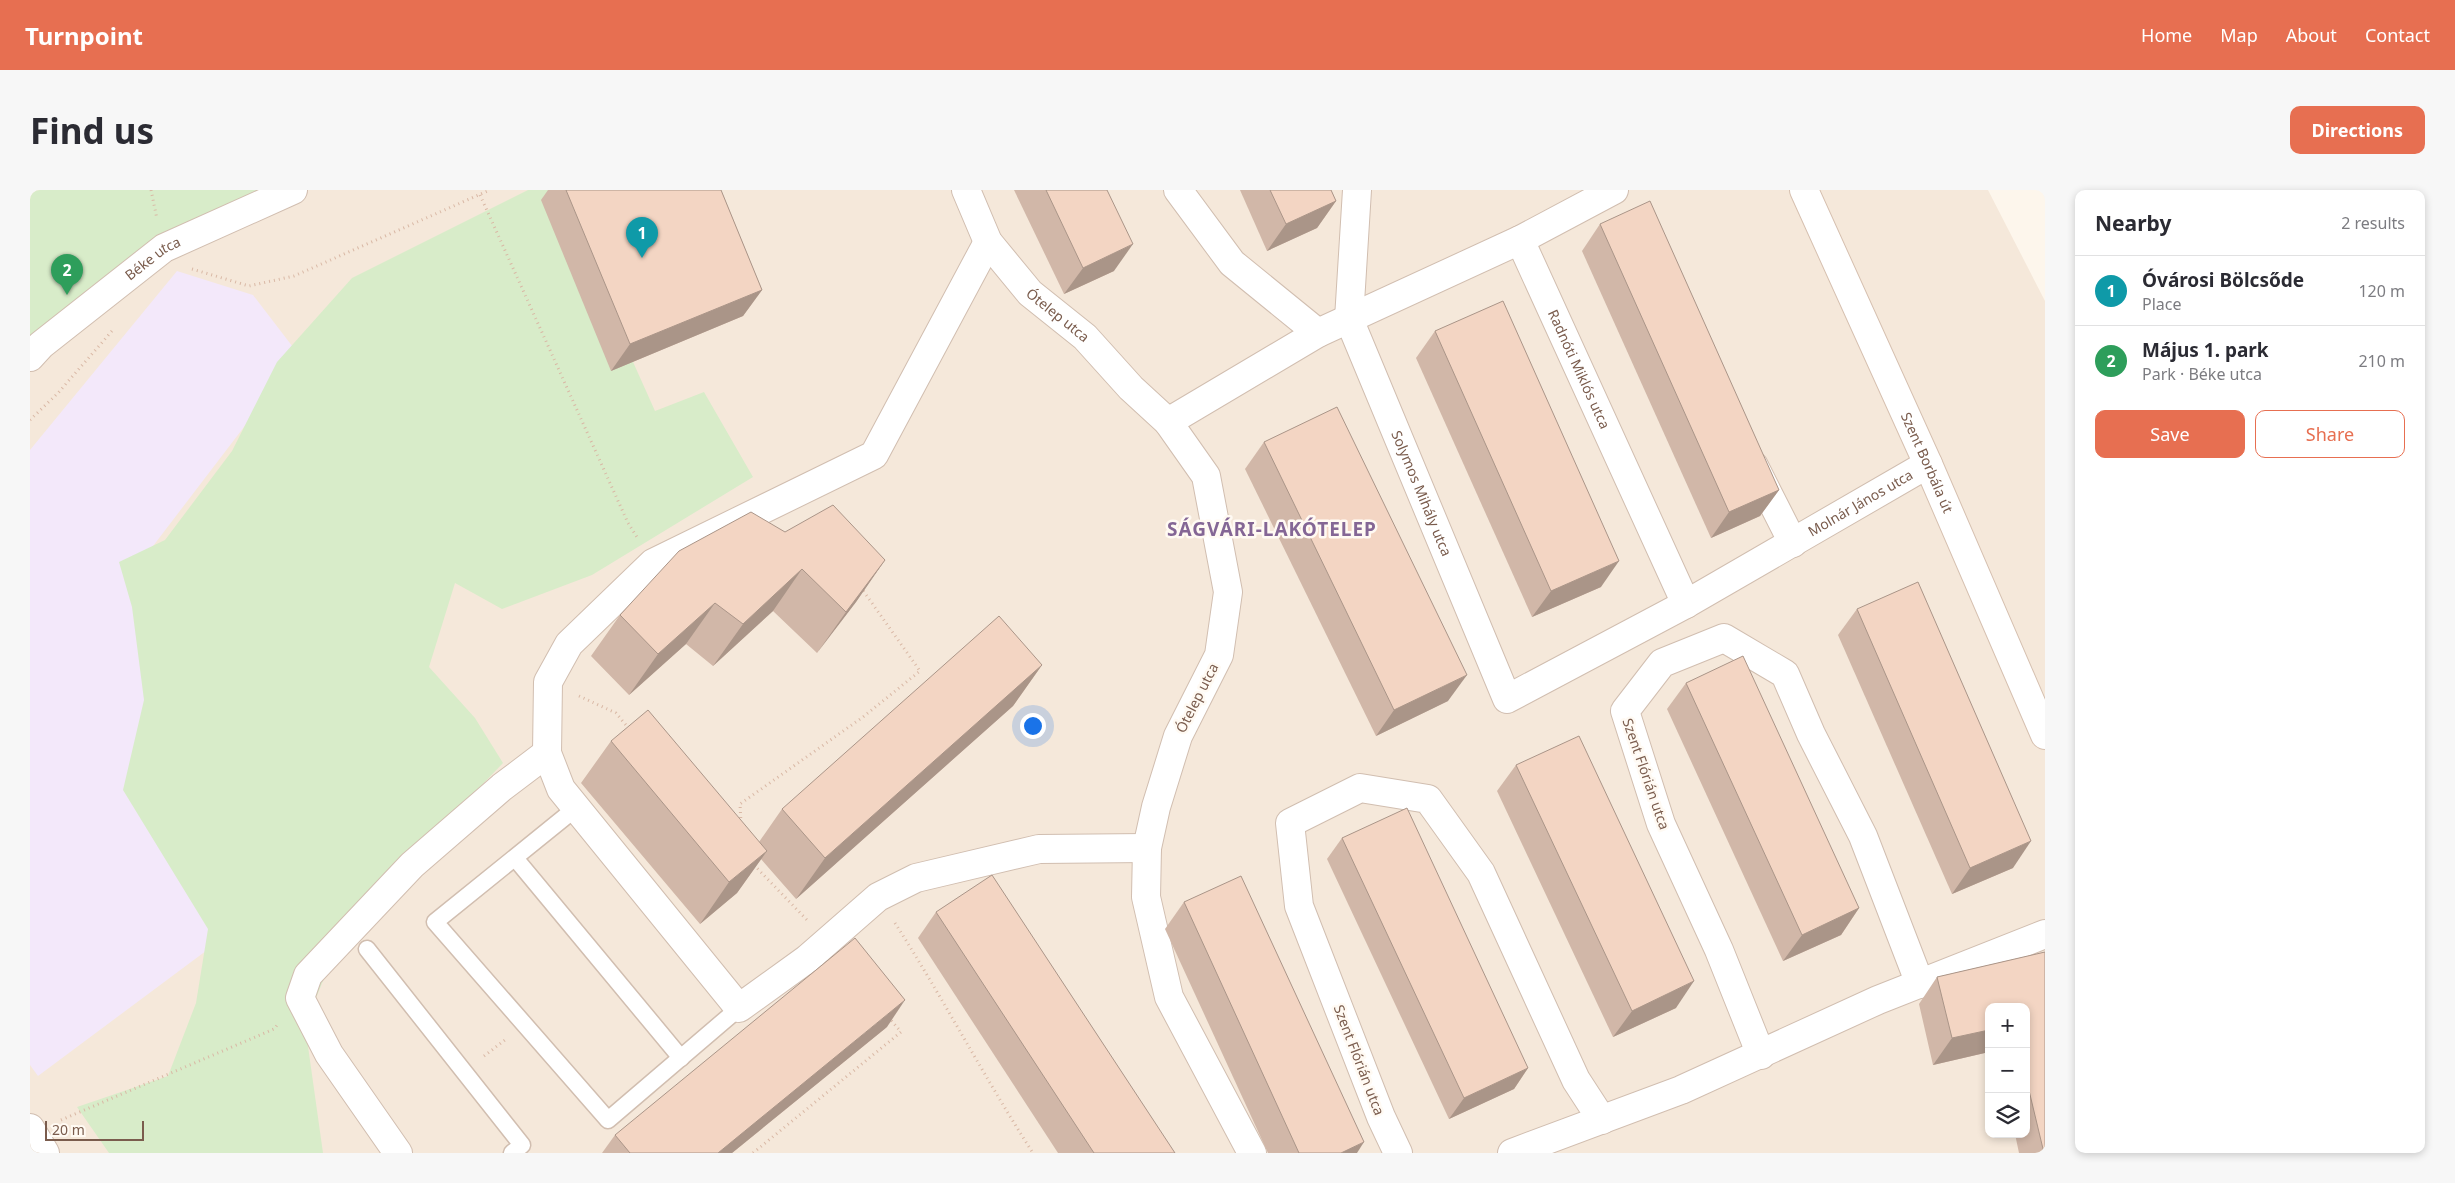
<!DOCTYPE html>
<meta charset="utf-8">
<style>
body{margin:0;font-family:"Noto Sans",sans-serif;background:#f7f7f7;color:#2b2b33}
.controls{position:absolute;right:15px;bottom:15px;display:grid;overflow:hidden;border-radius:10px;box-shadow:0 2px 8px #0003}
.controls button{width:45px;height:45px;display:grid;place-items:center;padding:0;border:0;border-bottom:1px solid #e1e1e2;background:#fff;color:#2b2b33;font:25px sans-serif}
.scale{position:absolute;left:15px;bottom:12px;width:99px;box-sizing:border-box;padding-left:5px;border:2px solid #7a5c4d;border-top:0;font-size:14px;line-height:18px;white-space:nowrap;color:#7a5c4d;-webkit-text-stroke:4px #fffaf3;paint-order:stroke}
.you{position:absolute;left:1002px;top:535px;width:18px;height:18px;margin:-12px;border:4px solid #fff;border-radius:50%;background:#1a73e8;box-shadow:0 0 0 8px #1a73e833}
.badge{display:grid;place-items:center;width:32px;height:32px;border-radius:50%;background:#e76f51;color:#fff;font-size:16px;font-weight:700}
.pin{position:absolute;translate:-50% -41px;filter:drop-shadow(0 1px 2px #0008)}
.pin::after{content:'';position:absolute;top:26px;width:18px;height:15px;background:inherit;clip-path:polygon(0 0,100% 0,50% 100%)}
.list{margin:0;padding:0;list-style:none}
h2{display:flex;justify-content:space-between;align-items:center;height:65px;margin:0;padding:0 20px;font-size:21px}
h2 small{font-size:16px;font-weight:400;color:#7c7c81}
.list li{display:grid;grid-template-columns:32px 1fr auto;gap:15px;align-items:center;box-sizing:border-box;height:70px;padding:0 20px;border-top:1px solid #e1e1e2}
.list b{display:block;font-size:19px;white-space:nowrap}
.list p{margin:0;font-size:16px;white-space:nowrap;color:#7c7c81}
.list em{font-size:16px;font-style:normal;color:#7c7c81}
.actions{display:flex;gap:10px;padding:15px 20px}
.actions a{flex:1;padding:11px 0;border:1px solid #e76f51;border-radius:10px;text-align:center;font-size:18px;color:#e76f51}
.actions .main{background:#e76f51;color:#fff}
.icon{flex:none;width:28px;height:28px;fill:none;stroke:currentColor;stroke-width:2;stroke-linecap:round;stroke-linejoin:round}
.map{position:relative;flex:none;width:2015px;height:963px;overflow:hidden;border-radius:10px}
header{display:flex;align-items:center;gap:30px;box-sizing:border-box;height:70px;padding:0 25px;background:#e76f51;color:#fff}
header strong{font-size:24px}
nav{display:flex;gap:28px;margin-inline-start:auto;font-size:18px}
.intro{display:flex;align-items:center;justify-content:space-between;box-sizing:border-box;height:120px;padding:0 30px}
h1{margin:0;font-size:35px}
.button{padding:12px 22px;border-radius:10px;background:#e76f51;color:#fff;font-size:18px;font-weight:700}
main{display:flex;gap:30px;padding:0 30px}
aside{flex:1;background:#fff;border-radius:10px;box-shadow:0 2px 8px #0003}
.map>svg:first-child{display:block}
</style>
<header>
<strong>Turnpoint</strong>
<nav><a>Home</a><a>Map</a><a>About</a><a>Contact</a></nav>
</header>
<div class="intro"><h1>Find us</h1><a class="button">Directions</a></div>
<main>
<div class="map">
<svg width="2015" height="963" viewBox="0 0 2015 963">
<rect width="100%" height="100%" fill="#fdf6ec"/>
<path fill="#f5e8da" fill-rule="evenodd" d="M0 0H1958L2015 111V963H0ZM1959 817H1996V944H1959Z"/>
<path fill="#f3e8fa" d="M147 81 223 105 269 165 107 377 196 746 8 886 0 875V260Z"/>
<g fill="#d8ecc9">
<path d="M0 0H260L0 152Z"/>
<path d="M498 0H526L625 221 674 202 723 287 562 385 472 419 425 393 399 477 445 528 473 573 315 737 275 835 293 963H79L47 917 138 886 166 813 178 739 93 600 114 510 102 417 89 372 135 350 202 261 247 172 322 88Z"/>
</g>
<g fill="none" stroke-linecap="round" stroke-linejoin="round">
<defs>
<g id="lane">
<path d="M546 618 405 732 578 930 709 818"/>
<path d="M485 668 651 868"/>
<path d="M337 759 492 955 482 963"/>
</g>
<g id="street">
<path id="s1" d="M936 0 958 52 1000 103 1055 147 1101 198 1138 232 1176 286 1198 402 1189 465 1148 546 1126 617 1117 658 1116 707 1139 807 1222 963"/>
<path d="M1148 0 1202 73 1288 143"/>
<path id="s2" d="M1327 0 1319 129 1477 509 1656 414 1898 274"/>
<path id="s3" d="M1490 50 1656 414"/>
<path d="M958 52 844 265 623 373 539 454 518 492 517 563 531 599 709 818 777 769 848 707 886 688 1009 659 1117 658"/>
<path id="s4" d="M0 167 11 155 134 58 263 0"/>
<path d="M1138 232 1288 143 1490 50 1584 0"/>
<path d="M1724 276 1763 353"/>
<path d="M1731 865 1689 760 1631 634 1595 521 1632 473 1694 448 1755 484 1781 544 1833 646 1890 794"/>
<path d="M0 938 15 963"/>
<path d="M368 963 299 864 270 808 278 785 382 675 472 597 517 563"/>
<path d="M1368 963 1351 927 1269 716 1260 633 1330 598 1398 609 1451 683 1546 890 1572 930"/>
<path d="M1482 963 1651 900 1848 810 2015 744"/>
</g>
<g id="secondary">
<path id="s5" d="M1774 0 1898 274 2015 545"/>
</g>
</defs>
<use href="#lane" stroke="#d1beb0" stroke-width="19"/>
<use href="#street" stroke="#d1beb0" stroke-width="30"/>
<use href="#secondary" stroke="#d6c0b0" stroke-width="30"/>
<g stroke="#d9b8a5" stroke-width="3" stroke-dasharray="1 4" stroke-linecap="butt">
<path d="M121 0 127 29"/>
<path d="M450 5 598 333 607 347"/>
<path d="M162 79 219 96 264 86 460 0"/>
<path d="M0 230 28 203 82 141"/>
<path d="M549 506 586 523 600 540"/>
<path d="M711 633 710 614 833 527 890 481 832 399"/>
<path d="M724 675 777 730"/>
<path d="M865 733C913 808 954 887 1003 963"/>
<path d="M454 866 475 850"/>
<path d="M31 930 244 839 248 834"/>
<path d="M723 963 871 842 860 829"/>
</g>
<use href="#lane" stroke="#fff" stroke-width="16"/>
<use href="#street" stroke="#fff" stroke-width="28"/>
<use href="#secondary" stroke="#fff" stroke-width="28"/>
</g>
<g fill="#d1b7a8">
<path d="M518 0H691L732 100 713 126 581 181 511 10Z"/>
<path d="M984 0H1077L1084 81 1034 104Z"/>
<path d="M1210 0H1301L1306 11 1287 38 1237 61Z"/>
<path d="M1570 34 1749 300 1730 326 1681 348 1552 61Z"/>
<path d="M1405 141 1571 397 1502 427 1386 168Z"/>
<path d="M1234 252 1418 511 1346 546 1215 279Z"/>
<path d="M755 342 855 370 826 412 787 463 743 421 683 476 656 454 599 505 561 466 590 425Z"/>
<path d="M1827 419 1983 678 1922 704 1808 445Z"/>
<path d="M1012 475 983 516 766 709 731 669 707 703 670 734 551 593 581 551 729 652 752 619Z"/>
<path d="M1656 493 1829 718 1811 745 1753 771 1637 519Z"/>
<path d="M1486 575 1646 818 1583 847 1467 601Z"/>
<path d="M1312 648 1498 878 1484 899 1419 929 1297 669Z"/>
<path d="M1154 712 1327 963H1238L1135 739Z"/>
<path d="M906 722 1145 963H1028L888 748Z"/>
<path d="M2015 762V963H1989L1985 944H1996V817H1959V862L1903 875 1889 814 1907 787Z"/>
<path d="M857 837 702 963H572L585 945Z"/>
</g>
<g fill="#aa9588">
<path d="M1306 11 1287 38 1237 61 1256 34Z"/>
<path d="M1103 54 1084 81 1034 104 1053 78Z"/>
<path d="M732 100 713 126 581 181 600 154Z"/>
<path d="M1749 300 1730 326 1681 348 1699 322Z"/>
<path d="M855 370 826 412 787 463 816 422Z"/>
<path d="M1589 371 1571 397 1502 427 1521 401Z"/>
<path d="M772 379 743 421 683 476 713 434Z"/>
<path d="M685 413 656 454 599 505 628 464Z"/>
<path d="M1012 475 983 516 766 709 795 668Z"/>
<path d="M1437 485 1418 511 1346 546 1364 520Z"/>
<path d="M2001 651 1983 678 1922 704 1940 678Z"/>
<path d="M737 661 707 703 670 734 699 692Z"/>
<path d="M1829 718 1811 745 1753 771 1772 745Z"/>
<path d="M1664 791 1646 818 1583 847 1602 821Z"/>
<path d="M875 810 857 837 702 963H688Z"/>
<path d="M1959 840V862L1903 875 1922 848Z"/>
<path d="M1498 878 1484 899 1419 929 1434 908Z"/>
<path d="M1334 952 1327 963H1311Z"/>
</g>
<g fill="#f3d5c3" stroke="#aa9588">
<path d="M536 0H691L732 100 600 154Z"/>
<path d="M1016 0H1077L1103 54 1053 78Z"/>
<path d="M1240 0H1301L1306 11 1256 34Z"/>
<path d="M1620 11 1749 300 1699 322 1570 34Z"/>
<path d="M1473 111 1589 371 1521 401 1405 141Z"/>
<path d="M1307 217 1437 485 1364 520 1234 252Z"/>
<path d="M803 315 855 370 816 422 772 379 713 434 685 413 628 464 590 425 649 361 721 322 755 342Z"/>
<path d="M1888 392 2001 651 1940 678 1827 419Z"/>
<path d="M969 426 1012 475 795 668 752 619Z"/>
<path d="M1713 466 1829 718 1772 745 1656 493Z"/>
<path d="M618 520 737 661 699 692 581 551Z"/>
<path d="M1549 546 1664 791 1602 821 1486 575Z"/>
<path d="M1377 618 1498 878 1434 908 1312 648Z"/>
<path d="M962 685 1145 963H1064L906 722Z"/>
<path d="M1211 686 1334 952 1311 963H1269L1154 712Z"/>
<path d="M825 748 875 810 688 963H600L585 945Z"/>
<path d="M2015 762V963H2014L1996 888V817H1959V840L1922 848 1907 787Z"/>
</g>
<g text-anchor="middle" stroke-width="5" stroke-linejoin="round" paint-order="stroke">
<g font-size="14" fill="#7a5c4d" stroke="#fffaf3">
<text dy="5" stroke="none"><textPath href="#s4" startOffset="158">Béke utca</textPath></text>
<text dy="5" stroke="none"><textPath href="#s1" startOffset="158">Ótelep utca</textPath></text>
<text dy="5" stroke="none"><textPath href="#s3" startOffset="142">Radnóti Miklós utca</textPath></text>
<text dy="5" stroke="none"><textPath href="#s5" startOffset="299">Szent Borbála út</textPath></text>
<text dy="5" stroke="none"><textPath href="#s2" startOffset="318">Solymos Mihály utca</textPath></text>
<text dy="5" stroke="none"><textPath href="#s2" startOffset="945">Molnár János utca</textPath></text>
<text transform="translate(1167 508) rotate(-63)" y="5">Ótelep utca</text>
<text transform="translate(1616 584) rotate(71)" y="5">Szent Flórián utca</text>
<text transform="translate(1329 870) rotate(69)" y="5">Szent Flórián utca</text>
</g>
<g font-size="19" font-weight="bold" letter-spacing="1" fill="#846695" stroke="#fffaf3">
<text x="1242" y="346">SÁGVÁRI-LAKÓTELEP</text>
</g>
</g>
</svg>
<div class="controls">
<button>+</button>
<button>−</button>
<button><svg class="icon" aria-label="layers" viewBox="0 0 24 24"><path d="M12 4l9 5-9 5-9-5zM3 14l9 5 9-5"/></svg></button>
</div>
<div class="scale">20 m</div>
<div class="you"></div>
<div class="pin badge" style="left:612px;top:68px;background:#0f9aa8">1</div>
<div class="pin badge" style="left:37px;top:105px;background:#2e9e5b">2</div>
</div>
<aside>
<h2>Nearby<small>2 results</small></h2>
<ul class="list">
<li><span class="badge" style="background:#0f9aa8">1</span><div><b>Óvárosi Bölcsőde</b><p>Place</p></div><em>120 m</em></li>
<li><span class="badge" style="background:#2e9e5b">2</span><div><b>Május 1. park</b><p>Park · Béke utca</p></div><em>210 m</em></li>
</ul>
<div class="actions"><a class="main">Save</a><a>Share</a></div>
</aside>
</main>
